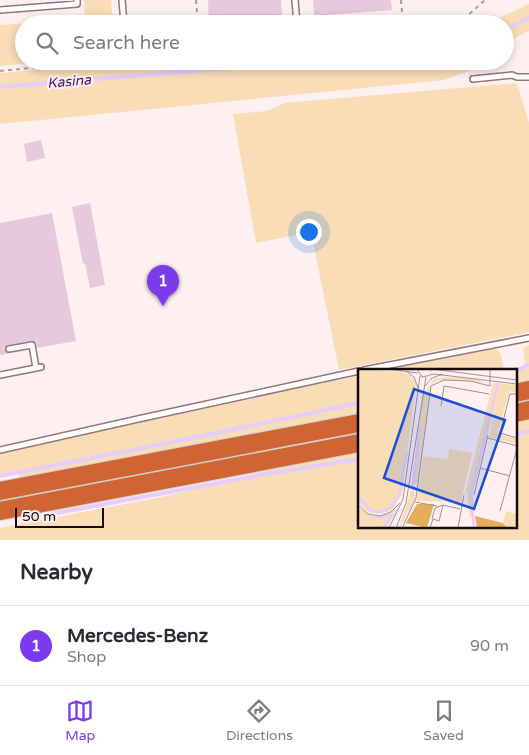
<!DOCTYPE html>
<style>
body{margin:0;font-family:"Varela Round",sans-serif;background:#f2f2f3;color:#2b2b33}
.scale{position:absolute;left:15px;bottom:12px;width:89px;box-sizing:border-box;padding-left:5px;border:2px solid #160a0c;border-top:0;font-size:14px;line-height:18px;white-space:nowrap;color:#160a0c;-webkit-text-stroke:4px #feeff0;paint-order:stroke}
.you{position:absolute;left:308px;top:231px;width:18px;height:18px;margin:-12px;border:4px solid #fff;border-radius:50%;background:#1a73e8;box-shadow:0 0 0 8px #1a73e833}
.badge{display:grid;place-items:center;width:32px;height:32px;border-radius:50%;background:#7c3aed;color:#fff;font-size:16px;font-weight:700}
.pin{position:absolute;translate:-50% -41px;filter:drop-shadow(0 1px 2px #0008)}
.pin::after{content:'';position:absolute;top:26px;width:18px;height:15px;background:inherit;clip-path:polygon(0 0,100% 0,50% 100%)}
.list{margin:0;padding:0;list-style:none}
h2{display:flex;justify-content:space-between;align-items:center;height:65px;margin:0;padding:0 20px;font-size:21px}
h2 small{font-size:16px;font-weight:400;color:#7c7c81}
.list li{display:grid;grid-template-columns:32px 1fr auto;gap:15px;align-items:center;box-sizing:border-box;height:80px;padding:0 20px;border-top:1px solid #e1e1e2}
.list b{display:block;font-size:19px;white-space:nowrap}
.list p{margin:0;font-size:16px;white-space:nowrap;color:#7c7c81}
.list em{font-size:16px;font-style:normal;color:#7c7c81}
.icon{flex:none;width:28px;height:28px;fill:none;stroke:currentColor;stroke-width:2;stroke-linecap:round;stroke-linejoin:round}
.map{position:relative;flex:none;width:529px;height:540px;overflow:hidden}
.search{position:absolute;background:#fff;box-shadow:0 2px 8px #0003;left:15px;right:15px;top:15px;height:55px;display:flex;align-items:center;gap:12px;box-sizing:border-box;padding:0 18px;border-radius:28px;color:#7c7c81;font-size:19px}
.sheet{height:145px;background:#fff}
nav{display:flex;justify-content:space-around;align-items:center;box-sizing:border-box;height:70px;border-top:1px solid #e1e1e2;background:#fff;font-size:14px;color:#7c7c81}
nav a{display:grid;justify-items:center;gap:2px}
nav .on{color:#7c3aed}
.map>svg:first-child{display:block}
</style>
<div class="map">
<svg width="529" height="540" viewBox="0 0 529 540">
<rect width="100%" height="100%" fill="#feeff0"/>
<g fill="#f8ddb6">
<path d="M84 0H111L113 24H24V61H49L0 66V25L85 19Z"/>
<path d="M529 4V31L505 43V24H486Z"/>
<path d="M146 61H471V70L444 80 0 124V73L111 63Z"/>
<path d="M517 83 529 123V332L339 370 311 232 256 243 233 114 267 111 285 103Z"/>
<path d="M529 345V382L515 385V370H505L522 366 525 364 523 348Z"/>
<path d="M493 349 498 350 501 355 504 370H389L461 354Z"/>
<path d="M359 376V414L132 456 20 479 18 471 0 474V454C83 434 167 417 250 399 287 391 323 383 359 376Z"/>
<path d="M529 419V540H0V528L167 496 280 467 359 451V526H515V422Z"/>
<path d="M359 429V436L0 504V497Z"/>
</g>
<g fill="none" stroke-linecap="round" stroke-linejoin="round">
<g stroke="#e6cdfe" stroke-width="4">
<path d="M505 30 529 18"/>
<path d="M0 87 316 61"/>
<path d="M515 370 521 369 527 365"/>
<path d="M515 434 529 431"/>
<path d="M0 476 183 440 359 403"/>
<path d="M46 515 255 476 359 459"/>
</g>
</g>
<g fill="#e6c9dc">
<path d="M208 0H281L282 18 209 24Z"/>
<path d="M313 0H390L391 1 392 10 314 16Z"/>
<path d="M41 140 45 158 27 162 24 144Z"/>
<path d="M90 203 105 285 90 288 85 263 83 264 72 207Z"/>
<path d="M52 213 76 341 37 348 36 343 33 341 8 345 5 347V350L7 353H10L0 355V223Z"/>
</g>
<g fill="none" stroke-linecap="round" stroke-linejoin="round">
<defs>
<g id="lane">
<path d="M122 0 124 24"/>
<path d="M295 0 297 24"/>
<path d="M0 10 77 4V0"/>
<path d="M473 79 512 75 517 77H529"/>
<path d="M9 349 32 345 36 368"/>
<path d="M364 370 529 338"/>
<path d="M0 375 41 367"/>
<path d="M0 450 138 419 359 371"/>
</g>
<g id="highway">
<path d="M515 393 529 390"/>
<path d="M515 413 529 410"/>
<path d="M0 491 359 423"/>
<path d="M0 511 359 443"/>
</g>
</defs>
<use href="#lane" stroke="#967679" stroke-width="8"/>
<use href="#highway" stroke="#d0cece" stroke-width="20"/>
<g stroke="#ab9d9f" stroke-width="2" stroke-dasharray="4 4" stroke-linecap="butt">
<path d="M196 0 198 24"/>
<path d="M401 0 403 24"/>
<path d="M452 24 453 18H465L485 0"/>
<path d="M0 71 100 61"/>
</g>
<use href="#lane" stroke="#fff" stroke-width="5"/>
<use href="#highway" stroke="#cf6533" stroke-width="18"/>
</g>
<g text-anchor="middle" stroke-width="4.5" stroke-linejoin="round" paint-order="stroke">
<g font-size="14" font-style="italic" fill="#4b1370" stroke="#feeff0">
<text transform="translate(69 81) rotate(-5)" y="5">Kasina</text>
</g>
</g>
<g transform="translate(358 369)">
<rect width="159" height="159" fill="#feeff0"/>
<path d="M0 0 44 3 52 6 58 14 44 126 33 142 20 145 10 143 0 134ZM88 8 110 9 131 14 81 11 72 16 60 114 55 115 57 131 41 159 52 125 65 27 76 10ZM135 14 159 16 158 24 152 22 139 64 159 70V75L131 68 139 30 115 124 116 148 112 149 108 121ZM91 80 114 84 103 133 59 132 65 87 90 90ZM0 139 19 148 39 140 29 159H0ZM148 142 159 145V159H149L145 154Z" fill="#f8ddb6"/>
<path d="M59 135H76L69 159 48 154ZM117 147 145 154 149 159H119Z" fill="#e4ae5b"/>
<path fill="none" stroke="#e6cdfe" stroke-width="2.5" d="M55 119 62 58M0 128 14 142 23 143 33 138 41 126 49 84M14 149 35 146 25 159M116 159 113 125 140 14"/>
<path fill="none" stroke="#a19395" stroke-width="1" d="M29 0 60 4M59 0 64 8 76 5 159 15M74 0 159 11M48 2 56 8 60 19M67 17 74 9 85 5M159 25H152L142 64 159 69M83 37 86 17 131 25M130 69 159 77M122 99 152 107M116 126 130 66M57 133 79 137M0 136 10 145 22 147 33 143 42 134M142 142 159 79M74 150 77 139 85 136M31 159 45 130 62 7M38 159 48 134 68 8M44 159 58 129 73 17 86 11 112 12 132 17V0M72 159 75 150 81 152 85 136 102 140M100 159 106 126"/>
<path fill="#1d4ed8" fill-opacity="0.15" stroke="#1d4ed8" stroke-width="2.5" d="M56 20 147 51 116 140 26 109Z"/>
<rect width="159" height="159" fill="none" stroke="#160a0c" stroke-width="2.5"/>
</g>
</svg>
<div class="scale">50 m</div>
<div class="you"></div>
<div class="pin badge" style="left:163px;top:306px">1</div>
<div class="search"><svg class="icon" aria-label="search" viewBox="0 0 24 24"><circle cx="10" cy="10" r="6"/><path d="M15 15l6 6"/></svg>Search here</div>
</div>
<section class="sheet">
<h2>Nearby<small></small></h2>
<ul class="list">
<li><span class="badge">1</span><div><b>Mercedes-Benz</b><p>Shop</p></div><em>90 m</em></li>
</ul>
</section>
<nav>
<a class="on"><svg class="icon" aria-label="map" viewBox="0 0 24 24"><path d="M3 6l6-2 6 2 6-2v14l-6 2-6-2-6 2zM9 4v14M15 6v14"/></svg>Map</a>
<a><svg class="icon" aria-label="directions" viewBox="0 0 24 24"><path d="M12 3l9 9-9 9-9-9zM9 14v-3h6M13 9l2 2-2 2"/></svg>Directions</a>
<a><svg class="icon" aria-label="saved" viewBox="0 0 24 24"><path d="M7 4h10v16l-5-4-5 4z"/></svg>Saved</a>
</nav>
